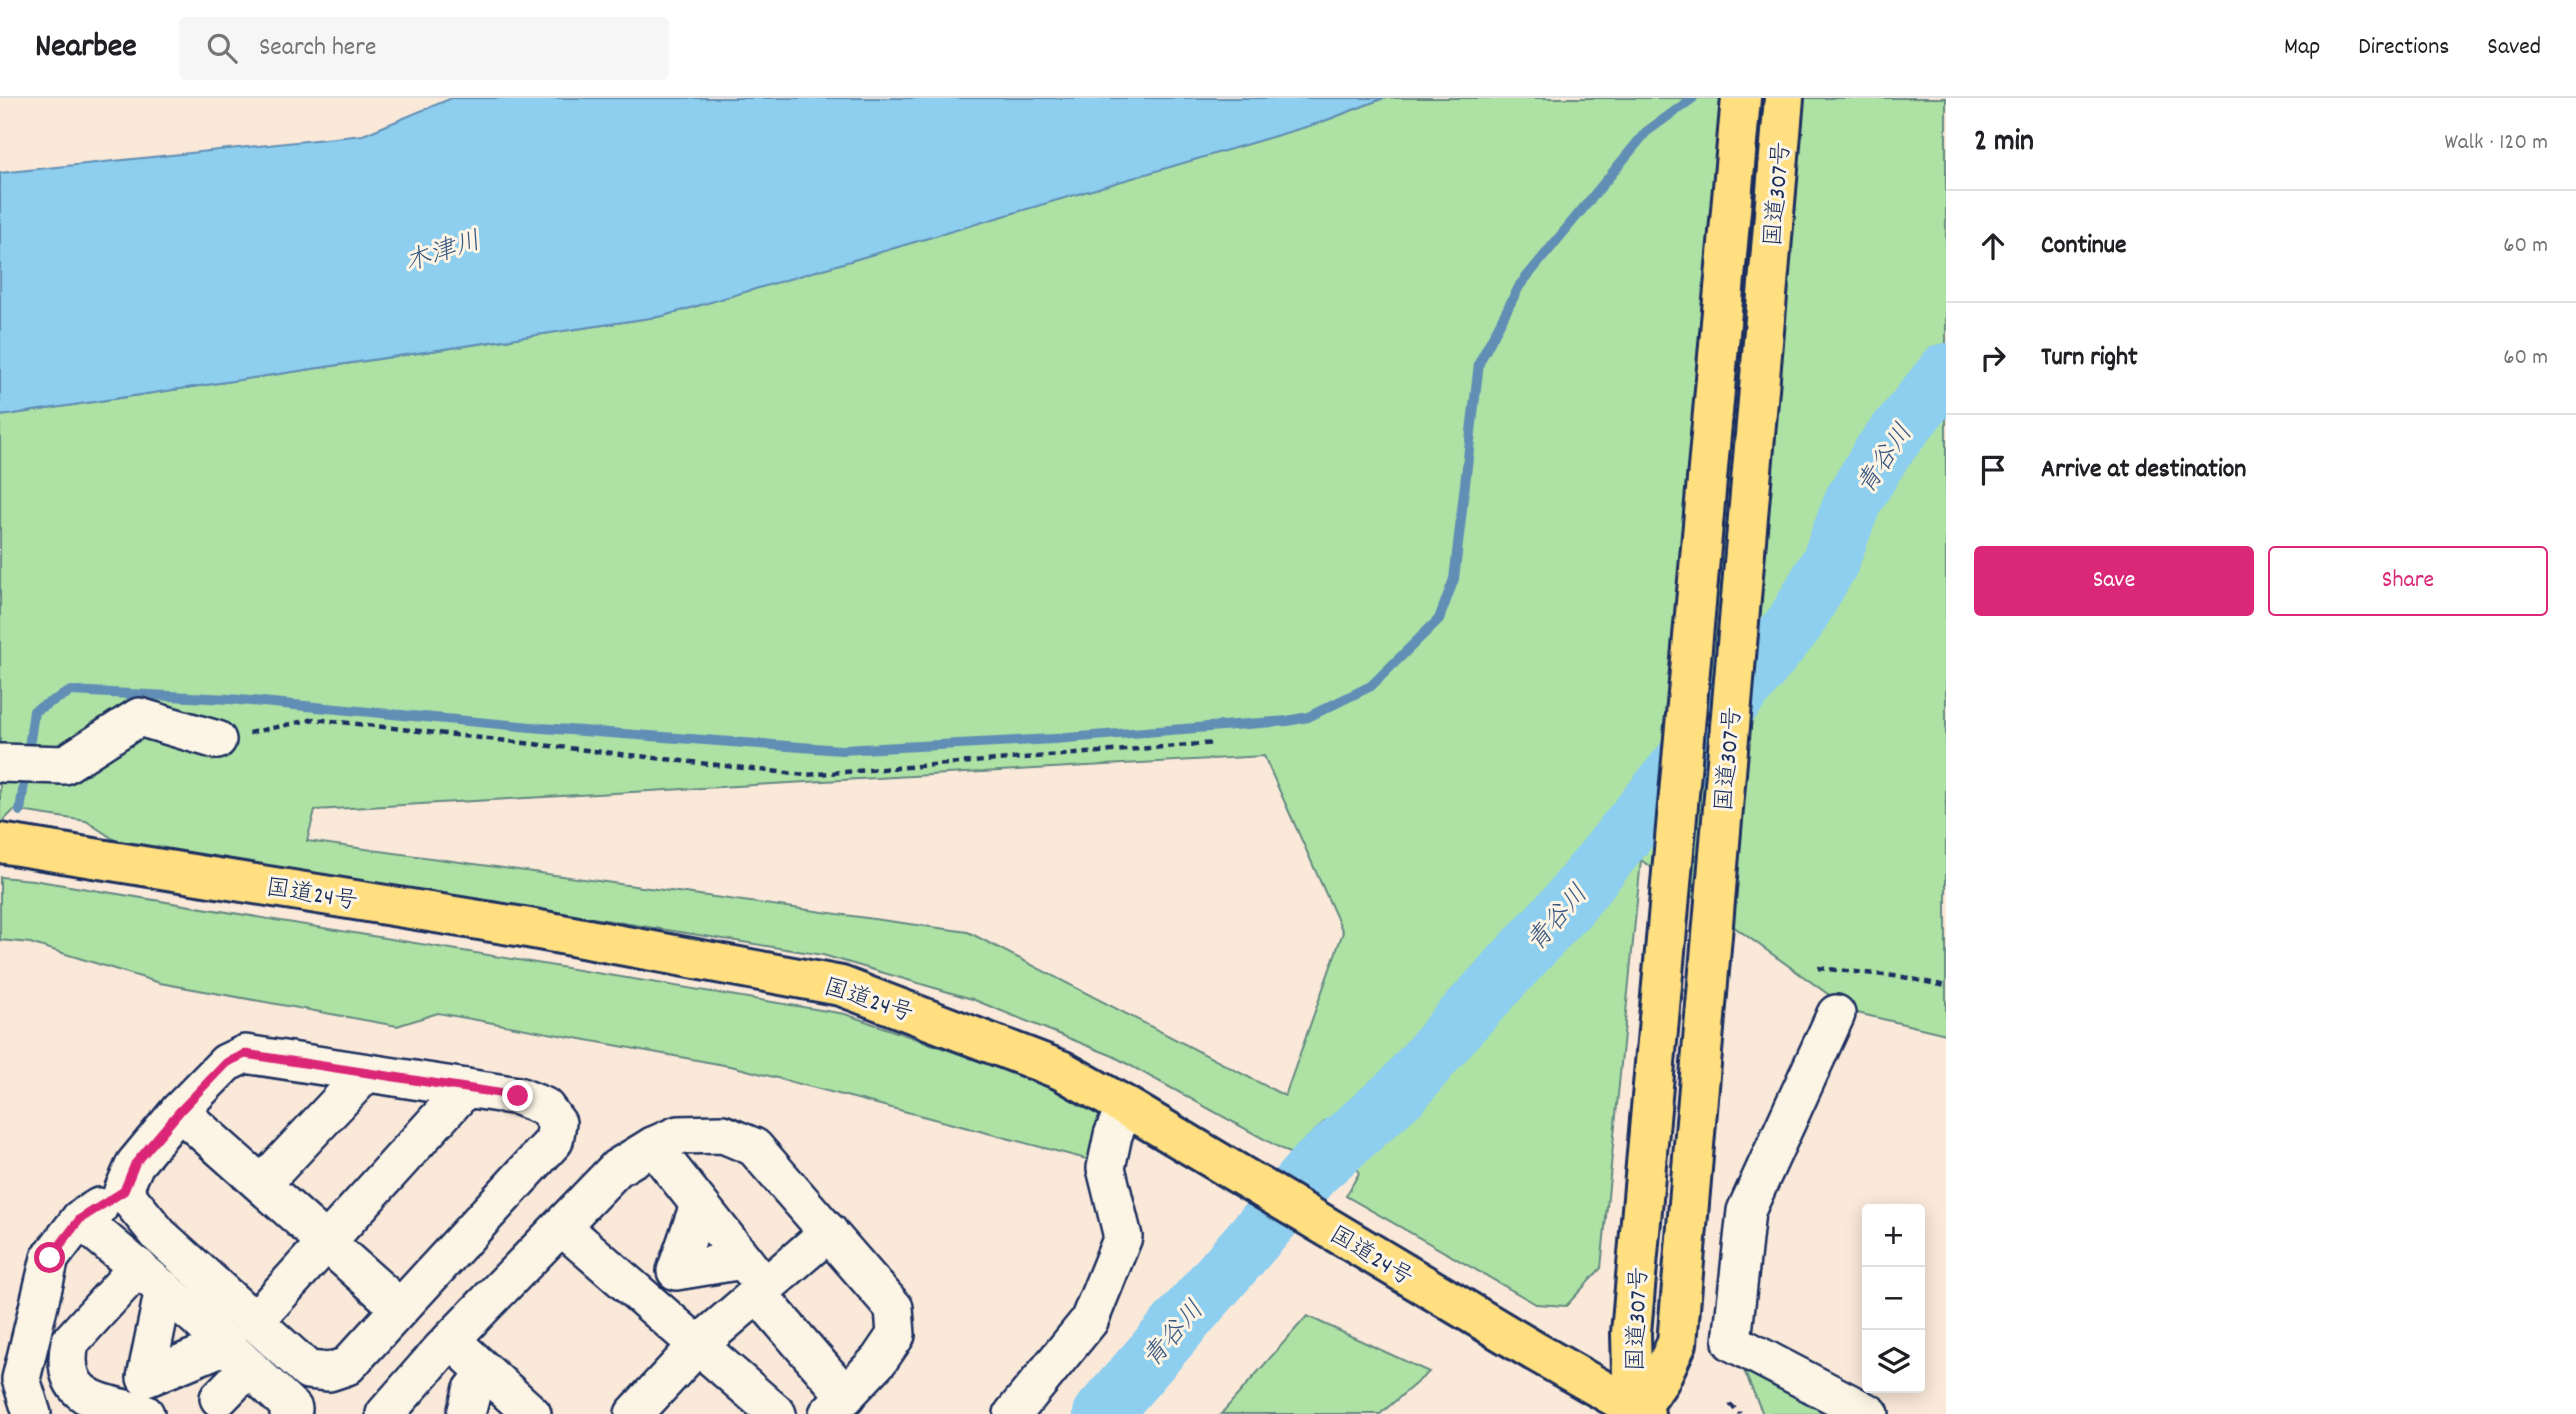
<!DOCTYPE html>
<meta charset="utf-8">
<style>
body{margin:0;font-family:Dekko,"Klee One",sans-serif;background:#f6f6f6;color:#202124}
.controls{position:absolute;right:21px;bottom:21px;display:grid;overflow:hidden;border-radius:7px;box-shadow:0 4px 18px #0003}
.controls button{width:63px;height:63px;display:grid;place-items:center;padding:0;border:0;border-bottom:2px solid #e0e0e0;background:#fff;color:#202124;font:35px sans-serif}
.stop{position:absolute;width:21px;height:21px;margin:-16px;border:5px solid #db2777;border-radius:50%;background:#fff}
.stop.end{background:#db2777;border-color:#fff;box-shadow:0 2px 7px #0008}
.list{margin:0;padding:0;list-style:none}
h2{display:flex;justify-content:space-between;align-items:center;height:91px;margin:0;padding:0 28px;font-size:30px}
h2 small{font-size:23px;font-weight:400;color:#757577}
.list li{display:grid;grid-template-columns:46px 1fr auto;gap:21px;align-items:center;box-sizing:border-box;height:112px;padding:0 28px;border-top:2px solid #e0e0e0}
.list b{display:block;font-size:26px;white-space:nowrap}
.list em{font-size:23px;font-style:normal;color:#757577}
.actions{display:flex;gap:14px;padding:21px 28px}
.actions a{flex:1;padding:16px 0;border:2px solid #db2777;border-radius:7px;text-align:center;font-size:24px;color:#db2777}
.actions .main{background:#db2777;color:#fff}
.icon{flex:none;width:38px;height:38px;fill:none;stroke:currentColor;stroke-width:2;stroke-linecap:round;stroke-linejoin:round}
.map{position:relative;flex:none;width:1946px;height:1316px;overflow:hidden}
header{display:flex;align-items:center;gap:42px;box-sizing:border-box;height:98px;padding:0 35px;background:#fff;border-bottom:2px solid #e0e0e0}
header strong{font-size:33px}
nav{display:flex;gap:38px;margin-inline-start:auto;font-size:24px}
.search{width:490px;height:63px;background:#f6f6f6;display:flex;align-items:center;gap:18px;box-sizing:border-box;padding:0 24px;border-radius:7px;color:#757577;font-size:26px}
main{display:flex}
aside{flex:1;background:#fff}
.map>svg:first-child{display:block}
</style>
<header>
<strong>Nearbee</strong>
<div class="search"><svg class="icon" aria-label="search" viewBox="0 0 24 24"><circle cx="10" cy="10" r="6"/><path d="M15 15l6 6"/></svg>Search here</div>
<nav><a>Map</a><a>Directions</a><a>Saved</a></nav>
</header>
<main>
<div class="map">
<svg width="1946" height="1316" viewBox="0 0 1946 1316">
<rect width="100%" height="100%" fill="#fae9d9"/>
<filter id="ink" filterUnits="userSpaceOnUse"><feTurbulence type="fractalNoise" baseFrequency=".0143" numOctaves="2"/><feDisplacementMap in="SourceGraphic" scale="14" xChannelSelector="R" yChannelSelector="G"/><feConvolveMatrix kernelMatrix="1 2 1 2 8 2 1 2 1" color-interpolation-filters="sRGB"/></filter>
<g filter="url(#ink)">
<g fill="#aee2a4" stroke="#648881" stroke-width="2" fill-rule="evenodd">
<path d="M1384 0H1946V936L1853 914 1641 762 1601 1170 1566 1208 1536 1206 1346 1098 1359 1075 1325 1023 1291 1056 1113 958 972 901 823 857 118 744 86 723 14 712 0 726V318L663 218 1319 25ZM1264 658 1343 834 1285 998 968 834 307 743 315 712Z"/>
<path d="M0 779 33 782 845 916 1014 975 1110 1016 1098 1064 735 969 438 915 397 928 160 885 30 845 0 842Z"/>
<path d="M1307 1218 1429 1274 1380 1316H1221Z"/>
<path d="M1735 1252 1854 1316H1763Z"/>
</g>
<path fill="#8eceef" stroke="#608eb5" stroke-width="2" d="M452 0H1384L1319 25 663 218 0 318V75L363 37Z"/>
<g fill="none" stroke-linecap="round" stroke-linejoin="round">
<g stroke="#608eb5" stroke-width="10">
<path d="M28 657 34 613 71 593 229 601 542 630 841 652 1054 641 1287 623 1308 619 1371 588 1439 521 1454 481 1479 265 1520 187 1646 34 1693 0"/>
<path d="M20 713 26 672"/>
</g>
<path stroke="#8eceef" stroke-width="58" d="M1102 1316 1313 1072 1403 992 1455 930 1567 808 1795 525 1830 464 1853 403 1883 353 1946 274"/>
<defs>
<g id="minor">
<path d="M0 665 64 667 139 619 217 642"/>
<path d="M1836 916 1746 1113 1732 1244 1870 1316"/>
<path d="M245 956 518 998 545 1009 557 1025 554 1043 347 1268 329 1274 308 1272 159 1137 123 1093 135 1066 179 1013 226 965Z"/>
<path d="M179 1013 400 1210"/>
<path d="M653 1048 765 1189"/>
<path d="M262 1086 366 975"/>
<path d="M699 1107 676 1173 743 1162"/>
<path d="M80 1121 196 1219 293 1311 289 1316"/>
<path d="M561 1128 777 1316"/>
<path d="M138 1169 70 1244C58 1303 102 1304 145 1316"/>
<path d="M164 1191 146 1280 226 1247"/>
<path d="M758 1196 846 1298"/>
<path d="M254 1224 466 990"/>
<path d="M451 1242 532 1316"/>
<path d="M219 1300 249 1269"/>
<path d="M32 1316 21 1281 50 1160 80 1121 99 1109"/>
<path d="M385 1316 442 1251 617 1070 653 1048 678 1037 723 1036 754 1049 894 1210 896 1237 879 1262 828 1316"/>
<path d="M466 1316 472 1293 486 1275"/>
<path d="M634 1316 697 1248 829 1134"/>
<path d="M1013 1316 1089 1223 1123 1139 1106 1070 1113 1037 1125 1008"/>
</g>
<g id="highway">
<path d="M0 745 523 829 841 888 1061 972 1125 1008 1536 1254 1645 1316"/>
<path d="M1638 1312 1632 1276 1631 1235 1741 0"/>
<path d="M1636 1316 1659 1283 1677 1245 1784 0"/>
</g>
</defs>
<use href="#minor" stroke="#1b2f5e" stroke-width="42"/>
<use href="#highway" stroke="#1b2f5e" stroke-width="44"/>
<g stroke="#1b2f5e" stroke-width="4.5" stroke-dasharray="7 5" stroke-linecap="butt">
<path d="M249 635 314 621 805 677 1215 645"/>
<path d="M1818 870 1903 879 1946 888"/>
<path d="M1730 1306 1740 1316"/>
</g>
<use href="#minor" stroke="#fcf5e5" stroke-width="37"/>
<use href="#highway" stroke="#ffdf80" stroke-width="38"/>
</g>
</g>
<g fill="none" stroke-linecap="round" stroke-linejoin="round" filter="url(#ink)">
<path stroke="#db2777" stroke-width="9" d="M50 1160 80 1121 124 1093 135 1066 180 1013 226 965 245 956 518 998"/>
</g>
<g text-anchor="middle" stroke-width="6" stroke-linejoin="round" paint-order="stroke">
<g font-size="24" fill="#1b2f5e" stroke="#fcf5e5">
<text transform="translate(1776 96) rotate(-85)" y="8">国道307号</text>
<text transform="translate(1727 661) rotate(-85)" y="8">国道307号</text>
<text transform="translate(312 795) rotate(9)" y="8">国道24号</text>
<text transform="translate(869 901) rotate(18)" y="8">国道24号</text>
<text transform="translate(1372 1157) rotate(31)" y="8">国道24号</text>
<text transform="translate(1636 1221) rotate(-88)" y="8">国道307号</text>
</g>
<g font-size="26" font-style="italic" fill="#385782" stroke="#fcf5e5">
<text transform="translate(442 152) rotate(-18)" y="9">木津川</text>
<text transform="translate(1883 360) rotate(-56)" y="9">青谷川</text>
<text transform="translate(1556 819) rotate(-49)" y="9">青谷川</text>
<text transform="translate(1172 1235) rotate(-49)" y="9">青谷川</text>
</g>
</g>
</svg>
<div class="controls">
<button>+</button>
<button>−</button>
<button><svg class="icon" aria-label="layers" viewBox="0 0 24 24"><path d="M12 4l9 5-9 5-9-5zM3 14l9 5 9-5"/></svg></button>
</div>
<div class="stop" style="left:50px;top:1160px"></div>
<div class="stop end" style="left:518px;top:998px"></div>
</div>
<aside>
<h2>2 min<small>Walk · 120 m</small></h2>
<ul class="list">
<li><svg class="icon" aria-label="ahead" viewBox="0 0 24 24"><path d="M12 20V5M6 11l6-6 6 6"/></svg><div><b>Continue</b></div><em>60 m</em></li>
<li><svg class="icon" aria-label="right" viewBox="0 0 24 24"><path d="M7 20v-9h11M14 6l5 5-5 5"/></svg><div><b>Turn right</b></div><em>60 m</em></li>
<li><svg class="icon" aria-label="arrive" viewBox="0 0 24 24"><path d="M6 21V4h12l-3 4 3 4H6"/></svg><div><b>Arrive at destination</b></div></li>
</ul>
<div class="actions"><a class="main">Save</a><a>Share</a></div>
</aside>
</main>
